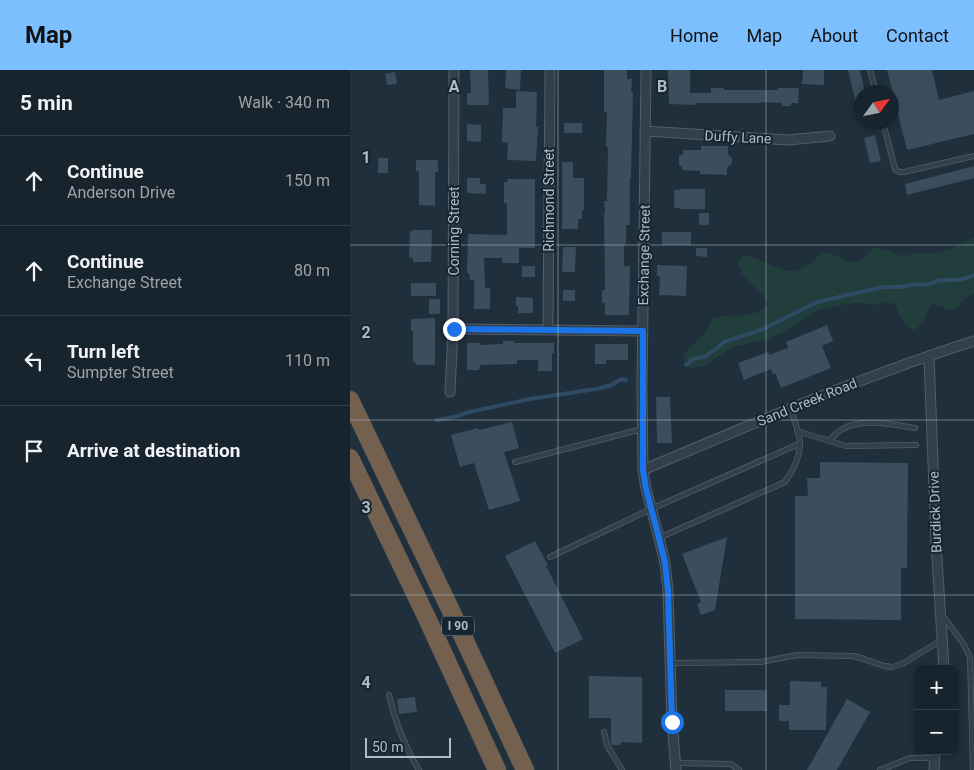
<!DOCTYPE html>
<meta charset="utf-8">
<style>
body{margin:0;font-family:Roboto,sans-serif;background:#202b35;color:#f1f3f6}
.controls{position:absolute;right:15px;bottom:15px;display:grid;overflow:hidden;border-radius:10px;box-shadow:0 2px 8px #0003}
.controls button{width:45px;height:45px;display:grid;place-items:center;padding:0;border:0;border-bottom:1px solid #364049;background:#17232d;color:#f1f3f6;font:25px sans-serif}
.compass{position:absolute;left:504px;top:15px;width:45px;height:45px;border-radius:50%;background:#17232d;box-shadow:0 2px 8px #0003;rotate:57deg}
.scale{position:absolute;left:15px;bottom:12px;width:86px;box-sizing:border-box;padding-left:5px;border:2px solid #aebbc8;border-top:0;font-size:14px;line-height:18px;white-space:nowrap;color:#aebbc8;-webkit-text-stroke:4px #182530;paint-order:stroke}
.stop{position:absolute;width:15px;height:15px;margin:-11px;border:4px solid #1a73e8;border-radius:50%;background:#fff}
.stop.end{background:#1a73e8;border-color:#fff;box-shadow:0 1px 5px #0008}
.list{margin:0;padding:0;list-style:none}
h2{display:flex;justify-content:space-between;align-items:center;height:65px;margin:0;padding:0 20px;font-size:21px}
h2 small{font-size:16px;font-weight:400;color:#9ea4aa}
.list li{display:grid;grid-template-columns:32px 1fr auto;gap:15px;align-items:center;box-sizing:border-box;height:90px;padding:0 20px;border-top:1px solid #364049}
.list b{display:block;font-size:19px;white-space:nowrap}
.list p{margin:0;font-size:16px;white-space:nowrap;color:#9ea4aa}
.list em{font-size:16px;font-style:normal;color:#9ea4aa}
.icon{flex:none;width:28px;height:28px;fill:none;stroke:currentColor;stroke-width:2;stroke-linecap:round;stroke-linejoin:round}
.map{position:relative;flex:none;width:624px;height:700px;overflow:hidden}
header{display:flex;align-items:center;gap:30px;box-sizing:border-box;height:70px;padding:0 25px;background:#7cbfff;color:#111}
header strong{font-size:24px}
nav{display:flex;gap:28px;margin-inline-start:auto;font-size:18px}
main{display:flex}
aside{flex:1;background:#17232d}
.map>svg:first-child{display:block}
</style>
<header>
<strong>Map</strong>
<nav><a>Home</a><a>Map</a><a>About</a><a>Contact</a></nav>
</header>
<main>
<aside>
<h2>5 min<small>Walk · 340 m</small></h2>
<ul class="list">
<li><svg class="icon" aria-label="ahead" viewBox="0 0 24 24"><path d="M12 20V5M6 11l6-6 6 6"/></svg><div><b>Continue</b><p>Anderson Drive</p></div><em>150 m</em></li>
<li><svg class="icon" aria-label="ahead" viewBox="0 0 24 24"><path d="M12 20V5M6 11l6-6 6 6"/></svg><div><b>Continue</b><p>Exchange Street</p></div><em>80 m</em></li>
<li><svg class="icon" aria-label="left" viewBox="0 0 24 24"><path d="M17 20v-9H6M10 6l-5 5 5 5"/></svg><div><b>Turn left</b><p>Sumpter Street</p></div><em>110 m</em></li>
<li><svg class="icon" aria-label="arrive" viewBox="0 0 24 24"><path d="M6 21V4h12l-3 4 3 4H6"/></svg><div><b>Arrive at destination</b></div></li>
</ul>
</aside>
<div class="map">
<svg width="624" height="700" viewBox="0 0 624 700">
<rect width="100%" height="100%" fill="#1f2f3c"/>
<path fill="#213d3c" d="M624 168V224L613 229 608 237 605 239 600 240 582 234C575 244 574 252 565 260 554 259 549 243 545 234L536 232 528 235 512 233 497 234 471 239 433 262 420 268 402 273 383 277 354 296 345 298 340 297 334 293V285L354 264 363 248C383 242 401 251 418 235L417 230 392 204 387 193C391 185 396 184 403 187L435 201C452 202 462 192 473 182L482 184 499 192H505L509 191 524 178 535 179 548 185 556 186 565 183H580L594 181 603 178 607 175Z"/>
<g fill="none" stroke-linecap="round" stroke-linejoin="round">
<g stroke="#2f4b63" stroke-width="4">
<path d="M336 295 343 289 356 286 367 278 374 272 411 260 467 232 533 217H550L560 215 580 214 589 210H607L617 208 624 205"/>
<path d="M87 350C97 348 106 348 115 343L180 329 246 319 262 315 271 309 276 310"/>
</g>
</g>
<g fill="#3a4e5b">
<path d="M120 0H138L139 35H117V23H121Z"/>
<path d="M156 0H171L170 20 155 18Z"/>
<path d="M254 0H277V9H282L281 22H283L281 108H280V155H276V175L274 174V196H280L279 245H255V233H252V220H255L254 143H255L254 131H257L258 77H256L257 42H254Z"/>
<path d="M318 0H340V23H361V18H374V20H428V18H449L448 33H441V36H432V33L411 32V33H345V35L319 34Z"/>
<path d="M453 0H474V15L452 14Z"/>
<path d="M498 0H510L515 22H512V41L508 42Z"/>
<path d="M537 0H582L589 30 624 21V64L557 80Z"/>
<path d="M45 2 47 14 37 15 35 4Z"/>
<path d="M166 21 187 22 186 57H188L186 91 157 90 158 73 152 72 153 38H166Z"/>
<rect x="214" y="53" width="18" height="10"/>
<path d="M117 54 131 55V72L117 71Z"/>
<path d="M525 65 531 91 520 93 514 68Z"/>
<path d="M351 76H378V84L382 88V93L377 98V105L350 104V101L332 100V96H329V85H333V80H351Z"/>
<rect x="28" y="88" width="10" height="15"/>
<path d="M66 90H88V102H85V136L69 135V101H66Z"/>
<path d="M212 92H223V108H234V140H232V149H228V159H212Z"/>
<path d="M624 96V108L557 125 555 114Z"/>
<path d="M117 108H130V114H136V124L117 123Z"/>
<path d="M157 109H185V178H169V193H152V188H134L135 218H140V239H124V210H120L119 203H117L118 164 157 165V133H154V112H158Z"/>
<path d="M330 119H355V139H329L330 138H324V120H330Z"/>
<rect x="349" y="143" width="10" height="12"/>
<path d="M63 160H82L81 192H63V188L59 187 60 161H63Z"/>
<rect x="312" y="162" width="29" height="13"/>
<path d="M213 177H226L225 202H212Z"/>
<path d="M346 178H357V187L346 186Z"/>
<path d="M307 195 337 196 336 226 309 225 310 206H307Z"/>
<rect x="172" y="196" width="13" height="11"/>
<rect x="61" y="213" width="25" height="13"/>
<rect x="213" y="220" width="12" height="11"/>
<path d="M166 227 183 228V243H168V236H166Z"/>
<rect x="79" y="229" width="11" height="15"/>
<path d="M85 248V295H66V292L63 293V261H61V249Z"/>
<path d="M477 255 483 271 472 276 481 298 431 318 425 303 423 304 421 299 394 310 388 293 418 282 419 285 438 278 436 272Z"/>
<path d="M153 271H164V273H204V283H202V301H188V290H167V294L130 295 129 300H117V273H130V275L153 274Z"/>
<path d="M245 274H278V290H256V294H245Z"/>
<path d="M306 327H320L322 373H307Z"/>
<path d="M162 352 169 378 154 382 170 431 139 440 124 393 110 397 101 365 128 358 129 360Z"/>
<path d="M470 392 558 393 557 498H551V550L445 549V426H458L457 408H470Z"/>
<path d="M377 467 365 540 351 545 347 534 351 532 332 484Z"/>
<path d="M185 471 198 495 196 496 233 569 205 583 155 486Z"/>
<path d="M239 606 292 607V673L271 672V675H262L261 673V648H239Z"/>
<path d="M440 611 471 612V617H477L476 660H439V651H429V635H440Z"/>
<rect x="375" y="620" width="42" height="21"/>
<path d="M65 627 67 642 49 644 47 629Z"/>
<path d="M497 629 520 642 487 700H457Z"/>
</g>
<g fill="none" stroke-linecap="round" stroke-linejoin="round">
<defs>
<g id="lane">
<path d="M520 0 526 22"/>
<path d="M533 52 545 99 549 102H554L624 86"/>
<path d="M447 361 496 376 566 375"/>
<path d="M479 371C483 367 486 363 491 360 509 347 545 355 565 358"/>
<path d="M165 392 292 359"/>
<path d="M309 468 435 412C443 401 450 386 450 372 449 361 444 349 440 338"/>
<path d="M200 487 301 439 449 374"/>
<path d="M592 545 613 573 620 587 623 700"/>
<path d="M320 593 411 592 447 585 503 586 514 589 534 596 542 597 552 594 592 570"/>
<path d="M39 625C45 652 55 677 69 700"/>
<path d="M254 662 257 675 272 700"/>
<path d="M325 693 381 694 389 700"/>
<path d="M530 700 560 688H585"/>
</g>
<g id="street">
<path d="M296 0 292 317 293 400 296 419 309 468 315 493 318 521 322 652 326 700"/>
<path d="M295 61 438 70 480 66"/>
<path d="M103 259 293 261"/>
<path d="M198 259 200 0"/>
<path d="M579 286 586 473 594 599"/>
<path d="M100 322 103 259 104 0"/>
<path d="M293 400C402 354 511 307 624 271"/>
<path d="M584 700 585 681"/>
</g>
<g id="highway">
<path d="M0 330 102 543 175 700"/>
<path d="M0 388 76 546 147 700"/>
</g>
</defs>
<use href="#lane" stroke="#515e69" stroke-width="6"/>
<use href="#street" stroke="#515e69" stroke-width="11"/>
<use href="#highway" stroke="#3e4b56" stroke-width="19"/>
<use href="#lane" stroke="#33404c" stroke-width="4.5"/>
<use href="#street" stroke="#33404c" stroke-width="9"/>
<use href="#highway" stroke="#73604f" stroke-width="18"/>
</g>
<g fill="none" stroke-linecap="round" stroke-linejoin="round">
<path stroke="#1a73e8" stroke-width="6" d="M104 259 293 261V400L296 419 309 468 315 493 318 521 322 652"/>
</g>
<path fill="none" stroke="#aebbc8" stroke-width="1" stroke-opacity="0.55" d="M208 0V700M416 0V700M0 175H624M0 350H624M0 525H624"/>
<g text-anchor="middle" stroke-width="4" stroke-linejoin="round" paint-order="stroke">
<rect fill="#182530" stroke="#818e9a" stroke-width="1" x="92" y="546.5" width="32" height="19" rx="4"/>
<g font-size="12" font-weight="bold" fill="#aebbc8">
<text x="108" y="560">I 90</text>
</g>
<g font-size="14" fill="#aebbc8" stroke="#182530">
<text transform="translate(388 67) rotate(3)" y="5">Duffy Lane</text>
<text transform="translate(199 130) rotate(-90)" y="5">Richmond Street</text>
<text transform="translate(104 161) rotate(-90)" y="5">Corning Street</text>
<text transform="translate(294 185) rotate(-89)" y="5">Exchange Street</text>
<text transform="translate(457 332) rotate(-22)" y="5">Sand Creek Road</text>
<text transform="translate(585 442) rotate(-92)" y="5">Burdick Drive</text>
</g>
</g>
<g font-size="16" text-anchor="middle" font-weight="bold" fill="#aebbc8" stroke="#182530" stroke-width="4" stroke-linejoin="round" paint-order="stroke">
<text x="104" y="22">A</text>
<text x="312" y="22">B</text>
<text x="16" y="93">1</text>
<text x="16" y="268">2</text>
<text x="16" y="443">3</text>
<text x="16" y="618">4</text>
</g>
</svg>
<div class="controls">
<button>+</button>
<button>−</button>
</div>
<svg class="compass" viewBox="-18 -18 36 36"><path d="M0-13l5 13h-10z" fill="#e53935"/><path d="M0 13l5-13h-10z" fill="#9ea4aa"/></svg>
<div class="scale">50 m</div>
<div class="stop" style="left:322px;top:652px"></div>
<div class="stop end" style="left:104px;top:259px"></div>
</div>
</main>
